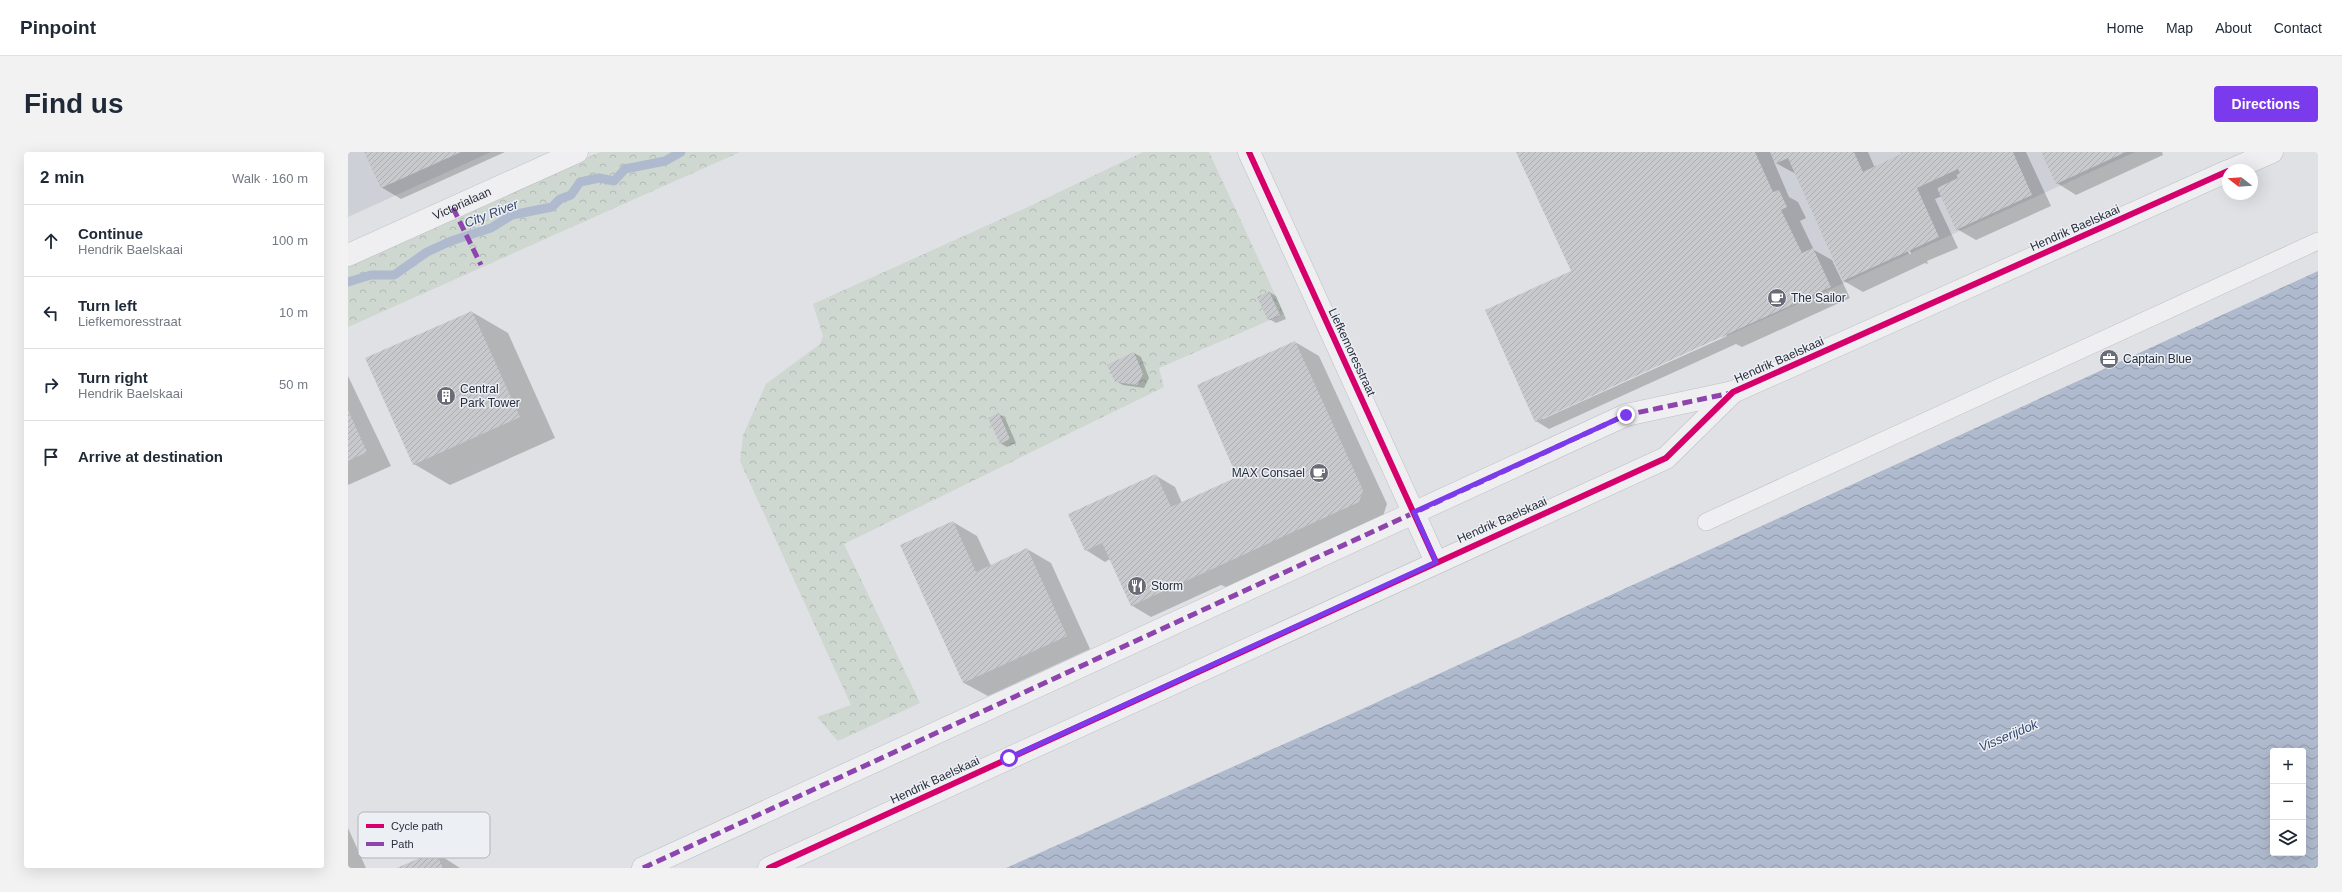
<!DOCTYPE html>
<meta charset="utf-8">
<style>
body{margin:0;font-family:Helvetica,sans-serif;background:#f2f2f3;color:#1f2937}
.controls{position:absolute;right:12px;bottom:12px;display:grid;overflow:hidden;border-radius:4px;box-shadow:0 4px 16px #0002}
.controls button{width:36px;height:36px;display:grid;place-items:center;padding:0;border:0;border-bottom:1px solid #e0e1e3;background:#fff;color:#1f2937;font:20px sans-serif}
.compass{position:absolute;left:1874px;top:12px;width:36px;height:36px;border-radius:50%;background:#fff;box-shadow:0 4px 16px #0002;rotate:287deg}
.stop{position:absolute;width:12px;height:12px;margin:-9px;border:3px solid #7c3aed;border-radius:50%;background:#fff}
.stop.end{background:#7c3aed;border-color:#fff;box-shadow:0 1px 4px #0008}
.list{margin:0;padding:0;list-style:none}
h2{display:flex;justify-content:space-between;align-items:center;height:52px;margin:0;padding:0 16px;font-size:17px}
h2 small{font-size:13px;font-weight:400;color:#747a83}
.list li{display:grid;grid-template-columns:26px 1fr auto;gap:12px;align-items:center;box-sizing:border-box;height:72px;padding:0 16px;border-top:1px solid #e0e1e3}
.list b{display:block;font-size:15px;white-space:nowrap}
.list p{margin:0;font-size:13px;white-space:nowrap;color:#747a83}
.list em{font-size:13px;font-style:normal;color:#747a83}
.icon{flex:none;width:22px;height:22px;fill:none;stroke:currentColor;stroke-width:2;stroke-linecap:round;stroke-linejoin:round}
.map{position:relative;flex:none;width:1970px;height:716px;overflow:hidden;border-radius:4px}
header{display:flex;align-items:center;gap:24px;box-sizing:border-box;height:56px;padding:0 20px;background:#fff;border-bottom:1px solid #e0e1e3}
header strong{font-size:19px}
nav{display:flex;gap:22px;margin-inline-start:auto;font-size:14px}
.intro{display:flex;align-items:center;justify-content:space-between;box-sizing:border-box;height:96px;padding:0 24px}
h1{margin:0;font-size:28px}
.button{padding:10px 18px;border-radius:4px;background:#7c3aed;color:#fff;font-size:14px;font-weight:700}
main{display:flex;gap:24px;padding:0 24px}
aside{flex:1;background:#fff;border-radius:4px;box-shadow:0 4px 16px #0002}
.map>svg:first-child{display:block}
</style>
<header>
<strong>Pinpoint</strong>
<nav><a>Home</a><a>Map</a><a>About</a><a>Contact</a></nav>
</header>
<div class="intro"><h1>Find us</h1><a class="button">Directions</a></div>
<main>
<aside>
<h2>2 min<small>Walk · 160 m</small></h2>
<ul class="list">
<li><svg class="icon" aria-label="ahead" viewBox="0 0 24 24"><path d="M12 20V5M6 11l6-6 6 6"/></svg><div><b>Continue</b><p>Hendrik Baelskaai</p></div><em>100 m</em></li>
<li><svg class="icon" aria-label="left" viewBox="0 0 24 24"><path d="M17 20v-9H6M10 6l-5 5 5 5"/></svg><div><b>Turn left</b><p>Liefkemoresstraat</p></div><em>10 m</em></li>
<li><svg class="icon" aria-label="right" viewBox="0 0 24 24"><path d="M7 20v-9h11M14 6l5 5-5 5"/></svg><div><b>Turn right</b><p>Hendrik Baelskaai</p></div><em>50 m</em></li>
<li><svg class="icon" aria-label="arrive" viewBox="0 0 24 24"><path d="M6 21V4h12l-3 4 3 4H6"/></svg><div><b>Arrive at destination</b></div></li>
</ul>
</aside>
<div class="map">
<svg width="1970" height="716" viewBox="0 0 1970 716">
<defs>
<pattern id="forest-crowns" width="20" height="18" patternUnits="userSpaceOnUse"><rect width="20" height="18" fill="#ced7d0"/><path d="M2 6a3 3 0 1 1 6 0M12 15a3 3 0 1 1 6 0" fill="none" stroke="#b1b9b4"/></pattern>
<pattern id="water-waves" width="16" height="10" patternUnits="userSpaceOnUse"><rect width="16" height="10" fill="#afbace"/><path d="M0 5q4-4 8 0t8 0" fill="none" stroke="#8e98a8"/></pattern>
<pattern id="building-hatch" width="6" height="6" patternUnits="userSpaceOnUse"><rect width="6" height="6" fill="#c7c9cc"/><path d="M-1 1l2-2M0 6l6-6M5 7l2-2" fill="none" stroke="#abadb0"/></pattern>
</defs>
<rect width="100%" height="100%" fill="#dfe1e4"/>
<g fill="#cdd0d7">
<path d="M0 0H143L0 65Z"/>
<path d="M1289 0H1787L1374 186Z"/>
</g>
<g fill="url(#forest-crowns)">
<path d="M252 0H392L0 175V113Z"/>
<path d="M795 0H861L936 162 811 216 816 235 496 392 572 551 490 589 469 565 503 553 392 309 395 283 418 232 472 192 475 184 465 152 678 56Z"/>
</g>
<path fill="url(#water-waves)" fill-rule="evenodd" d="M1970 119V716H658L1001 563ZM1925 599H1955V701H1925Z"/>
<g fill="#0003" fill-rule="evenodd">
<path d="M17 0H157L53 47 33 35Z"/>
<path d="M1170 0H1520L1527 16 1555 3 1553 0H1678L1703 54 1628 88 1609 77 1594 44 1587 47 1610 96 1579 109 1580 112 1577 111 1515 140 1496 129 1448 22 1426 10 1441 45 1450 50 1458 66 1452 69 1466 98 1484 108 1502 146 1394 195 1388 192 1201 277 1188 269 1224 119ZM1560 93 1563 102H1561L1558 94ZM1378 182 1379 184 1195 267V265Z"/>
<path d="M1694 0H1814L1815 3 1728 43 1709 31Z"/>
<path d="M921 140 928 144 938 167 928 171 921 167Z"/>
<path d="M124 160 160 181 207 286 102 333 66 312Z"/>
<path d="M947 190 971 204 1039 352 1035 364 878 435 873 433 803 465 783 453 762 407 757 410 738 398 807 323 827 335 834 351 890 325Z"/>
<path d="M786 201 793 205 801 226 796 236 775 233 768 229Z"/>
<path d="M0 224 43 314 0 333Z"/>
<path d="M651 262 657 266 668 291 659 295 652 291Z"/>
<path d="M605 370 629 384 643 414 679 397 703 411 742 497 640 544 616 531Z"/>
<path d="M0 676 18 716H0Z"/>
<path d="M87 700 112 716H52Z"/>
</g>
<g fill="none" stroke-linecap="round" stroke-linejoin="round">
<path stroke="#afbace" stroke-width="9" d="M0 130 23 123H46L79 100 103 89 143 76 164 63 204 55 212 47 223 43 232 30 251 26 266 29 277 17 317 9 333 0"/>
</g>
<g fill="url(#building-hatch)">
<path d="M16 0H113L33 36Z"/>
<path d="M1168 0H1407L1425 40 1431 38 1439 55 1433 58 1454 101 1465 96 1483 135 1187 270 1137 158 1223 119Z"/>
<path d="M1422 0H1506L1515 20 1553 2 1552 0H1665L1684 43 1608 78 1589 36 1610 26 1608 23 1612 21 1610 17 1569 36 1591 85 1495 129 1440 6 1427 12Z"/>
<path d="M1693 0H1778L1708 32Z"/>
<path d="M921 139 932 163 920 168 909 145Z"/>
<path d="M124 159 172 265 65 313 17 206Z"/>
<path d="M947 189 1015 338 1011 350 783 454 754 391 737 399 720 362 808 322 823 355 889 325 849 233Z"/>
<path d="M786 200 795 222 789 233 767 230 759 213Z"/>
<path d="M0 258 19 300 0 309Z"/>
<path d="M651 261 662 287 652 292 640 266Z"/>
<path d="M605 369 628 420 679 396 719 484 615 531 552 393Z"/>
<path d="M87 699 95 716H49Z"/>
</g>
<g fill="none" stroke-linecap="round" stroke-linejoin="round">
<defs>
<path id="service" d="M1358 370 1970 89"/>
<path id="pedestrian" d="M295 716 1278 263 1385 240"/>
<g id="minor">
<path d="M901 0 1088 410"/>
<path d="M1883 18 1924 0"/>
<path id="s1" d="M0 103 229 0"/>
<path d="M421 716 1318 306 1385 240 1880 19"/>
</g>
</defs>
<use href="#service" stroke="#bdbfc2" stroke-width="18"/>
<use href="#pedestrian" stroke="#bdbfc2" stroke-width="23"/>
<use href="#minor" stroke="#bdbfc2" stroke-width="23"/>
<use href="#service" stroke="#efeff1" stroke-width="17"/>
<use href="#pedestrian" stroke="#efeff1" stroke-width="22"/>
<use href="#minor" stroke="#efeff1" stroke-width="22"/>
<g stroke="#8e44ad" stroke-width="5" stroke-dasharray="10 5" stroke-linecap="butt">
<path d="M105 56 133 113"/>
<path d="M295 716 1278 263 1383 241"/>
</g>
<defs>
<g id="cycleway">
<path d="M901 0 1088 410"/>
<path d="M421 716 1318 306 1385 240 1880 19"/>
</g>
</defs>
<use href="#cycleway" stroke="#eceff4" stroke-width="8"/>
<use href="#cycleway" stroke="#d6006c" stroke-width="6"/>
</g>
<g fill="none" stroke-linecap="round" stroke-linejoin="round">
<path stroke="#7c3aed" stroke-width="5" d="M661 606 1088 410 1066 360 1278 263"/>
</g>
<defs>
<symbol id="cafe-disc" viewBox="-11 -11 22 22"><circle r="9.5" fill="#686c77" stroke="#eceff4"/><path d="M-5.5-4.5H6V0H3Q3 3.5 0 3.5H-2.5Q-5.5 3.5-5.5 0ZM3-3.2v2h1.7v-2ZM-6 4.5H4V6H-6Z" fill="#fff"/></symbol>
<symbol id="office-disc" viewBox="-11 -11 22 22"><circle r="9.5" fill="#686c77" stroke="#eceff4"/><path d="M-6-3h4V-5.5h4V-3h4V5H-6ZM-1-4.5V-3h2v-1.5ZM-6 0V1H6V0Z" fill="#fff"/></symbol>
<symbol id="building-disc" viewBox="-11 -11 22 22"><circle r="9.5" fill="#686c77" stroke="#eceff4"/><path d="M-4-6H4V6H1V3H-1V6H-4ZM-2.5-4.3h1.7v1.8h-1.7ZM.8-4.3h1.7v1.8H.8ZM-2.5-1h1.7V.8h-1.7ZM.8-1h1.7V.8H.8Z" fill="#fff"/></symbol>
<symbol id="restaurant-disc" viewBox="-11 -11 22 22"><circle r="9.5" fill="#686c77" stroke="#eceff4"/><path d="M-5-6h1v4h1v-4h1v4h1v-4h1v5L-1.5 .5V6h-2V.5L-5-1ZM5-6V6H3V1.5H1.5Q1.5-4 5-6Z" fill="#fff"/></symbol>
</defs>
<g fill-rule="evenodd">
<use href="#cafe-disc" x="1418" y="135" width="22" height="22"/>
<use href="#office-disc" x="1750" y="196" width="22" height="22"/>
<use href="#building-disc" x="87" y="233" width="22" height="22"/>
<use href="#cafe-disc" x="960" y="310" width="22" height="22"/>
<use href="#restaurant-disc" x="778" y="423" width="22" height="22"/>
</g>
<g text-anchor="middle" stroke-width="3" stroke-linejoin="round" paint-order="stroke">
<g font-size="12" fill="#282d3c" stroke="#eceff4">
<text dy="4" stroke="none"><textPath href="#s1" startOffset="125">Victorialaan</textPath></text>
<text transform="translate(1727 76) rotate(-24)" y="4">Hendrik Baelskaai</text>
<text transform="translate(1004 200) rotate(65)" y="4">Liefkemoresstraat</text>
<text transform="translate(1431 208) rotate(-24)" y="4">Hendrik Baelskaai</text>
<text transform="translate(1154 368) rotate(-24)" y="4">Hendrik Baelskaai</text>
<text transform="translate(587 628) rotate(-25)" y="4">Hendrik Baelskaai</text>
</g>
<g font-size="12" fill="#282d3c" stroke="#eceff4" text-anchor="start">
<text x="1443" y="150">The Sailor</text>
<text x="1775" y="211">Captain Blue</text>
<text x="112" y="241">Central<tspan x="112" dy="14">Park Tower</tspan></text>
<text x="957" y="325" text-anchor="end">MAX Consael</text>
<text x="803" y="438">Storm</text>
</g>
<g font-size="13" font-style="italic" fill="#35486d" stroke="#eceff4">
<text transform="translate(143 61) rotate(-21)" y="5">City River</text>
<text transform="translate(1660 583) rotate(-23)" y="5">Visserijdok</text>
</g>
</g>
<rect x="10" y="660" width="132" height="46" rx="6" fill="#eceff4" stroke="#b1b5bd" stroke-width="1"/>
<rect x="18" y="672" width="18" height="4" fill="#d6006c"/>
<rect x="18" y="690" width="18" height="4" fill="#8e44ad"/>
<g font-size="11" fill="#282d3c">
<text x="43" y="678">Cycle path</text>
<text x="43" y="696">Path</text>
</g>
</svg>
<div class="controls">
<button>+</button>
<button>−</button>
<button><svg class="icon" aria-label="layers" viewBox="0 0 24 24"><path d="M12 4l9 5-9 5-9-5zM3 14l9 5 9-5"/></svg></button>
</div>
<svg class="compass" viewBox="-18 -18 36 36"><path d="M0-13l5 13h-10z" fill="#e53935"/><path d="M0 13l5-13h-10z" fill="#747a83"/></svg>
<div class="stop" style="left:661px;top:606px"></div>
<div class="stop end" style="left:1278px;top:263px"></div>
</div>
</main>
